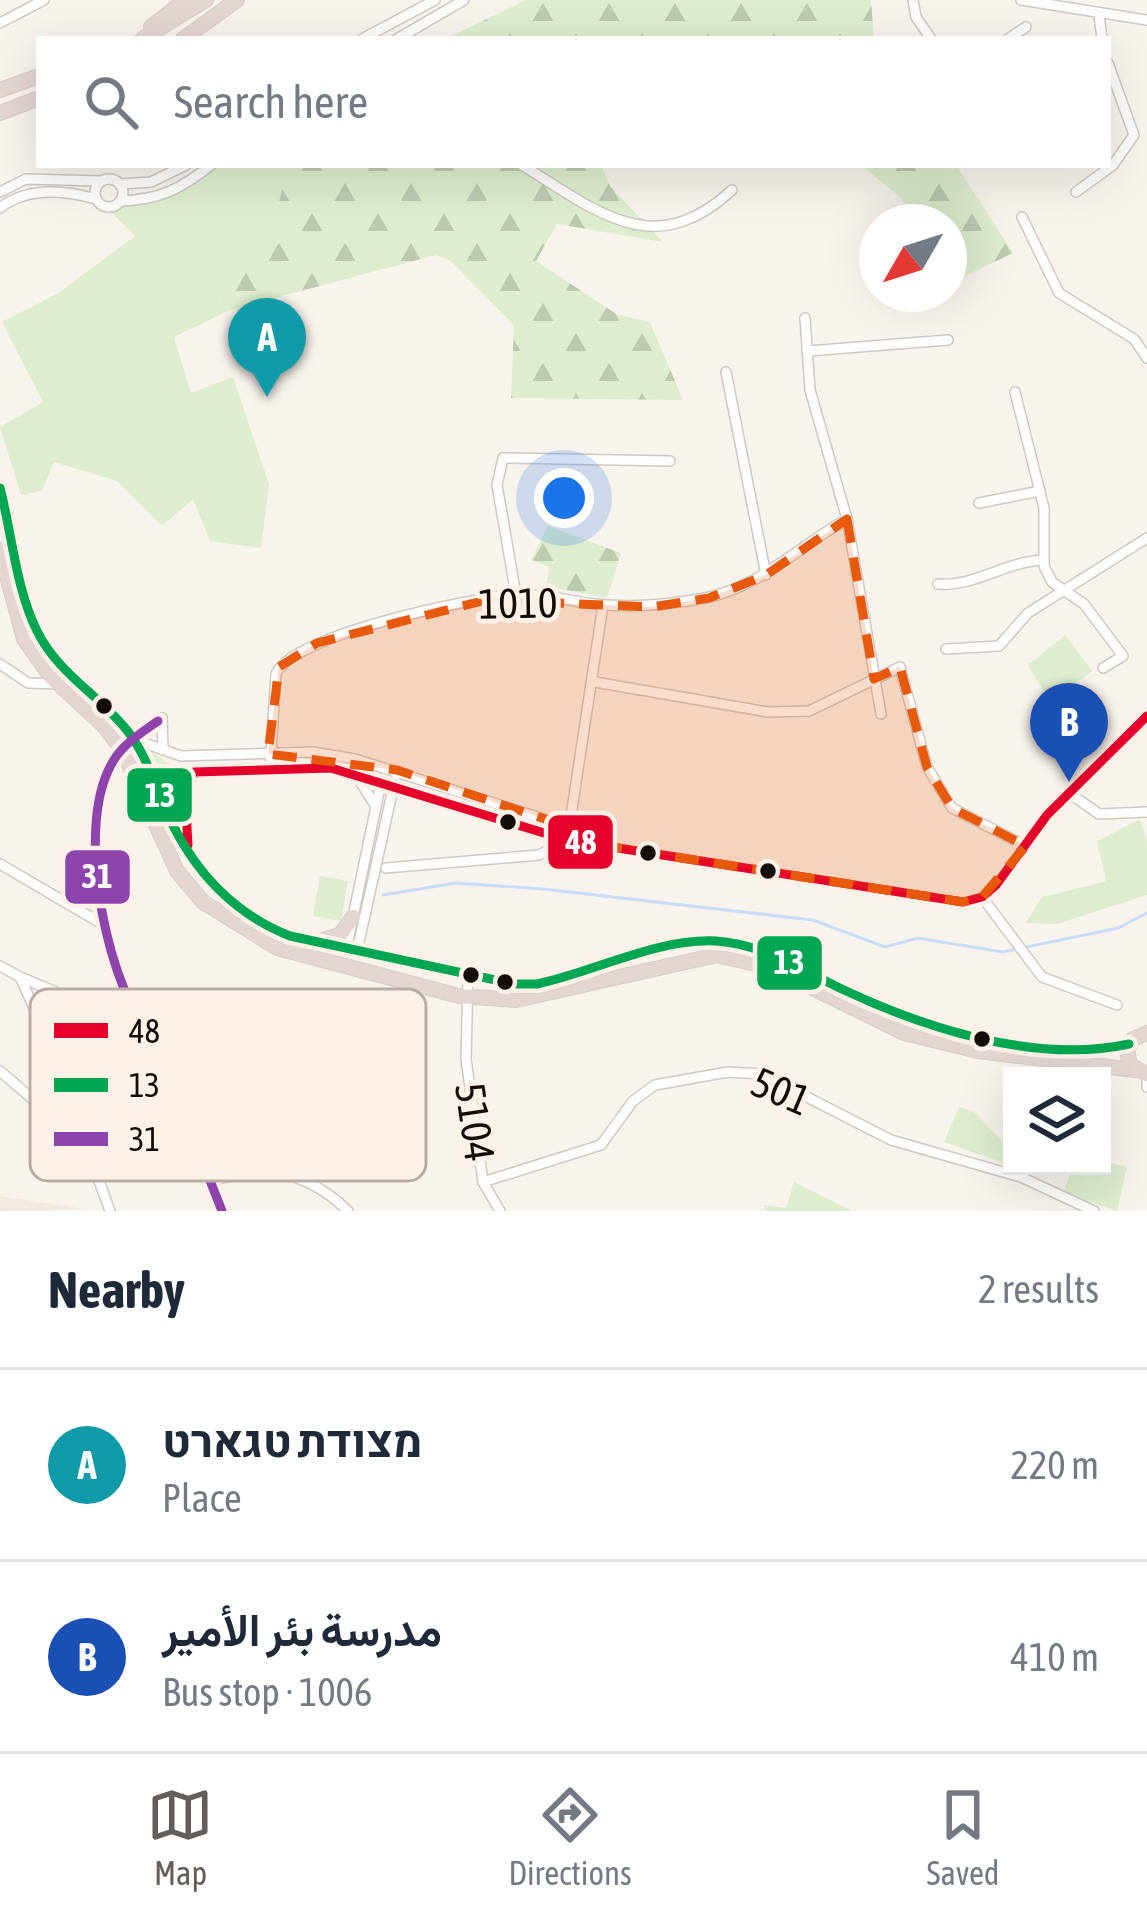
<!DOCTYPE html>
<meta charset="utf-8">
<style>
body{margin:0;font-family:"Asap Condensed",Vazirmatn,Heebo,sans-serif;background:#f6f6f7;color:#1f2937}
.controls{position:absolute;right:36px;bottom:36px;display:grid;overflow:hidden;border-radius:0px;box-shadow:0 12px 48px #0002}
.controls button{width:108px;height:108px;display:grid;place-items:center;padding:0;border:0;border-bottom:3px solid #e0e1e3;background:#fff;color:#1f2937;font:60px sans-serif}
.compass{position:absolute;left:859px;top:204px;width:108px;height:108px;border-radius:50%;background:#fff;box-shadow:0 12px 48px #0002;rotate:231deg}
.you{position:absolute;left:564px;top:498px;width:42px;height:42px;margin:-30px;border:9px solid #fff;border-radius:50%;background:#1a73e8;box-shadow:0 0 0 18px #1a73e833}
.badge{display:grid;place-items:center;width:78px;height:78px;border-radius:50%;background:#635e59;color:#fff;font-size:39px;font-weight:700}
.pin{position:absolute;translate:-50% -99px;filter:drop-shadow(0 3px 6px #0008)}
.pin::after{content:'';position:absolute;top:63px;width:42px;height:36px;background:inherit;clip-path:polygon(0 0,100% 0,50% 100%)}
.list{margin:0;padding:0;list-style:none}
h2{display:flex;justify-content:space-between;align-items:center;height:156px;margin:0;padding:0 48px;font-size:51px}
h2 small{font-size:39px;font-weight:400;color:#747a83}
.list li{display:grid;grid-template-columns:78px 1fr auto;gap:36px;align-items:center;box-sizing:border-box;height:192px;padding:0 48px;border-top:3px solid #e0e1e3}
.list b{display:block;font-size:45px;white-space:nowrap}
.list p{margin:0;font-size:39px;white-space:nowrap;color:#747a83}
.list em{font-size:39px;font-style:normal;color:#747a83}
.icon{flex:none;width:66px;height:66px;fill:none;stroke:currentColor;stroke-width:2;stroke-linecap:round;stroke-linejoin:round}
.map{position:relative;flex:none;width:1147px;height:1211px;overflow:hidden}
.search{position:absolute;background:#fff;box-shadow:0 12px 48px #0002;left:36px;right:36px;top:36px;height:132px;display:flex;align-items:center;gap:30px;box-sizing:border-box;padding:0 42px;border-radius:0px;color:#747a83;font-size:45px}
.sheet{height:540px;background:#fff}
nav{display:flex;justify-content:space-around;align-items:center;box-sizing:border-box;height:168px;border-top:3px solid #e0e1e3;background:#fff;font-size:33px;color:#747a83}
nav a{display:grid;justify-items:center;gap:6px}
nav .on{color:#635e59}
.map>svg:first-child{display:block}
</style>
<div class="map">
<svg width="1147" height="1211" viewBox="0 0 1147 1211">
<defs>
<pattern id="forest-firs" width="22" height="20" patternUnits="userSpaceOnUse" patternTransform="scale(3)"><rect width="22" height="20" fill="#deedce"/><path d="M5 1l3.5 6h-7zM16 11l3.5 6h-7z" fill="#bdcab0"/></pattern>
<pattern id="park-tufts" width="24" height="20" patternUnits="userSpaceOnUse" patternTransform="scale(3)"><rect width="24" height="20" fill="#deedce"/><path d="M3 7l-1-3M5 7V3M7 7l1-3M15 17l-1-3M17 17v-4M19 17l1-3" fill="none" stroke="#bdcab0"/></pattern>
</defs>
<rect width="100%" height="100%" fill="#f9f3ed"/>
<path fill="#f3e9dc" d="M0 1196 84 1209 0 1211Z"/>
<g fill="#deedce">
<path d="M219 165H288L273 226 222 272 219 304 230 310 174 337 191 393 233 377 269 484 261 548 210 541 193 499 162 526 117 481 54 462 42 491 21 495 0 427 43 402 2 322 57 294 135 236 111 212 123 202 174 195Z"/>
<path d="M1065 635 1092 671 1051 703 1028 665Z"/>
<path d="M1140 819 1147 842V895L1057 924 1026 923 1042 897 1106 881 1097 841Z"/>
<path d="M320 876 348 881 341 921 313 916Z"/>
<path d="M959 1107 973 1111 1012 1151V1166L944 1142Z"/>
<path d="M1102 1161 1127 1167 1117 1211 1063 1192 1072 1170 1102 1166Z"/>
<path d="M794 1182 852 1211H765L764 1205 786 1208Z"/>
</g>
<g fill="url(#forest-firs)">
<path d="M526 0H871L874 39H445Z"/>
<path d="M288 165H601L610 186 663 242 557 224 536 261 618 315 650 322 683 400 511 398 514 325 451 261 436 255 230 310 219 304 222 272 273 226Z"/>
<path d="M861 165H956L1013 253 955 281 949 272V222H917L901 198Z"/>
<path d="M548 526 621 553 607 598 546 586 549 567 531 560Z"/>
</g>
<path fill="url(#park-tufts)" d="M148 751C179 763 179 788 179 818Z"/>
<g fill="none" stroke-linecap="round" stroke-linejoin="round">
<path stroke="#c9def6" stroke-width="3" d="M383 895 456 883 543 889 813 920 885 947 918 938 1003 952 1118 928 1147 913"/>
<defs>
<g id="minor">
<path d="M913 0 916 17 931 39"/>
<path d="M1021 0 1147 20"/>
<path d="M1099 15 1102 39"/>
<path d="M0 23 44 0"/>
<path d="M362 39 435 0"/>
<path d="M397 39 464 0"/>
<path d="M1008 39 1026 27"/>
<path d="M522 165C598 212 654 262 732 190"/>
<circle cx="109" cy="193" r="14"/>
<path d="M120 184 151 182 186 165"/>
<path d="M0 192 26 179 100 181"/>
<path d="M1076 192 1113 165 1134 135 1108 63"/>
<path d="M120 201C159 200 181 189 211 165"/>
<path d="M0 208C27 187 64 190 96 199"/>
<path d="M1022 217 1059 293 1134 339 1147 358"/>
<path d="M805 318 810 390 847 519 881 714"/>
<path d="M808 351 948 340"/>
<path d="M726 372 766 575"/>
<path d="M1015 392 1044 508V566L1052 582 1084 604 1123 656 1103 668"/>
<path d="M979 503 1040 491"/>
<path d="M938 584C975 587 1006 561 1044 560"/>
<path d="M516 595 497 485 503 458 670 461"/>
<path d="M946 649 999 646 1028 613 1147 538"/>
<path d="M0 664 28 683 60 684"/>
<path d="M595 682 768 712 809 711 900 667 927 767 952 808 1026 846"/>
<path d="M162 718C142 732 119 746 109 769 77 842 105 989 157 1046L222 1211"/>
<path d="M162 718 163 750"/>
<path d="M133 739 181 756 313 752 355 759 569 827"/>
<path d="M270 767 276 674C293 635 469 598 514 595 540 593 569 601 595 604 632 608 668 605 705 598 761 587 799 546 847 519"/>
<path d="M356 775 375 805"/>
<path d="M1069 793 1099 814 1147 812"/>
<path d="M569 829 603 605"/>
<path d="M189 846 185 793 194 772 331 768 567 840 963 902 982 897 996 885 1047 815 1147 716"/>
<path d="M0 864 104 925"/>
<path d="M386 868 539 855 567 840"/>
<path d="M982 897 1042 977 1117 1005"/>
<path d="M346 950 382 778"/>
<path d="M357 951 395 780"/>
<path d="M0 966 20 977 34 1008 102 1105 101 1123 86 1145"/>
<path d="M20 977 140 1027"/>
<path d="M468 977 466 1059 483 1182 500 1211"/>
<path d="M0 1071 86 1145 110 1211"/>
<path d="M1147 1081V1087"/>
<path d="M209 1182C264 1164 306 1170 348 1211"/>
<path d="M483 1182 601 1145 633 1101 655 1085 728 1072 762 1074 891 1140 1021 1177 1094 1211"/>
</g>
<g id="highway">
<path d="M151 27 185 0"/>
<path d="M142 39 206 0"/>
<path d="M183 39 237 0"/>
<path d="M0 90 39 76"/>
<path d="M0 113 39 98"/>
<path d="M0 488C12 534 16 589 37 631 58 674 101 696 129 733 148 758 156 789 169 817 194 871 234 914 290 936L514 984H537C594 972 657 938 716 941 763 944 802 970 844 990 927 1029 1037 1064 1129 1044"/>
<path d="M0 550 24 639 50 676 104 726 122 750 177 871 203 902 277 948 459 996 516 1000 717 955 772 968 904 1033 978 1051 1135 1070"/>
<path d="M320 941 340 935 353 917"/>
<path d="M1147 1033 1133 1039 1127 1051 1130 1065 1147 1074"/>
</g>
</defs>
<use href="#minor" stroke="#cfc9c4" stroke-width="12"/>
<use href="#highway" stroke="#d2cfcc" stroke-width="16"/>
<use href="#minor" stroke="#fefdfc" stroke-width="9"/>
<use href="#highway" stroke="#e4d5d3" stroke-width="14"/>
<defs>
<path id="bus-1" d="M188 845 185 793 194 772 331 768 567 840 963 902 982 897 996 885 1047 815 1147 716"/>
<path id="bus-2" d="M0 488C12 534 16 589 37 631 58 674 101 696 129 733 148 758 156 789 169 817 194 871 234 914 290 936L514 984H537C594 972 657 938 716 941 763 944 802 970 844 990 927 1029 1037 1064 1129 1044"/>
<path id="bus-3" d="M158 721C141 733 121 745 111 765 74 832 108 992 157 1046L222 1211"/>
</defs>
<use href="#bus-1" stroke="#fef2e8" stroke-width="18"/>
<use href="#bus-2" stroke="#fef2e8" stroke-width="18"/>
<use href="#bus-3" stroke="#fef2e8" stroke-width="18"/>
<use href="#bus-1" stroke="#e4002b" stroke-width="9"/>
<use href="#bus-2" stroke="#00a651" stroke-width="9"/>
<use href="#bus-3" stroke="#8e44ad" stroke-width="9"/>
</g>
<path fill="#e8590c" fill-opacity="0.2" stroke="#e8590c" stroke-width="9" stroke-dasharray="24 15" stroke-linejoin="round" d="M847 519 874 679 900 667 927 767 952 808 1026 846 982 897 963 902 567 840 569 827 397 770 268 754 279 667 317 643 486 600 652 607 709 598 766 575Z"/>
<g fill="#120d09" stroke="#fef2e8" stroke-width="4.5">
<circle cx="104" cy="706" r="10"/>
<circle cx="508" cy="822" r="10"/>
<circle cx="648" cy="853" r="10"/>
<circle cx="768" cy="871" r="10"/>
<circle cx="471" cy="975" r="10"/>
<circle cx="505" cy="982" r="10"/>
<circle cx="982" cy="1039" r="10"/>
</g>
<g text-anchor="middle" stroke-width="10" stroke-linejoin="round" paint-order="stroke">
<g font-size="42" fill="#120d09" stroke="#fef2e8">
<text transform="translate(518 603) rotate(-1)" y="15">1010</text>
<text transform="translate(781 1091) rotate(23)" y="15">501</text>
<text transform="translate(475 1122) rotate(82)" y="15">5104</text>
</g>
</g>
<rect x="30" y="989" width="396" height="192" rx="18" fill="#fef2e8" stroke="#b7ada5" stroke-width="3"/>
<rect x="54" y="1023" width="54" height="15" fill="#e4002b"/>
<rect x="54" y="1078" width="54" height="14" fill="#00a651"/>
<rect x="54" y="1132" width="54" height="14" fill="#8e44ad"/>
<g font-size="33" fill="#120d09">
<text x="129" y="1043">48</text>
<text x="129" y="1097">13</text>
<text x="129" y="1151">31</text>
</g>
<g stroke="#fef2e8" stroke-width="4.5">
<rect x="125" y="766" width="69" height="58" rx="12" fill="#00a651"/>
<rect x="546" y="813" width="69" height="58" rx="12" fill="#e4002b"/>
<rect x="63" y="848" width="69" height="58" rx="12" fill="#8e44ad"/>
<rect x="755" y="934" width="69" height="58" rx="12" fill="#00a651"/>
</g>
<g font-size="33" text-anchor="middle" font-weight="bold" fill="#fff">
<text x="160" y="807">13</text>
<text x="581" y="854">48</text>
<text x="97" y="888">31</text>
<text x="789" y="974">13</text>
</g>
</svg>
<div class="controls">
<button><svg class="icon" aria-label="layers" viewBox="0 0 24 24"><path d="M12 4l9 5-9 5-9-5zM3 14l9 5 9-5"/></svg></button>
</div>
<svg class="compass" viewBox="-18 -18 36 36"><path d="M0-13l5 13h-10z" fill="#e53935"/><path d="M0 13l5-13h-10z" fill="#747a83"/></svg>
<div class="you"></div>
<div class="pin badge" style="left:267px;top:397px;background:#0f9aa8">A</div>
<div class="pin badge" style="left:1069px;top:782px;background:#1a4fb4">B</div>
<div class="search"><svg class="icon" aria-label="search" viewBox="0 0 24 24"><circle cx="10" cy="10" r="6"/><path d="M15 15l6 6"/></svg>Search here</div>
</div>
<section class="sheet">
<h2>Nearby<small>2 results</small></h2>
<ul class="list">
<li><span class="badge" style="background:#0f9aa8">A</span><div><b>מצודת טגארט</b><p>Place</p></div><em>220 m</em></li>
<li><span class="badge" style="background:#1a4fb4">B</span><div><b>مدرسة بئر الأمير</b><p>Bus stop · 1006</p></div><em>410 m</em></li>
</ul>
</section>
<nav>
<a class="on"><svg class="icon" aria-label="map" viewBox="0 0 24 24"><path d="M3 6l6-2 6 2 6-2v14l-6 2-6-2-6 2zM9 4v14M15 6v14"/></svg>Map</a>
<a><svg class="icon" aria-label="directions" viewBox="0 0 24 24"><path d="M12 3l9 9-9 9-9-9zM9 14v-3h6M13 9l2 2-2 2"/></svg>Directions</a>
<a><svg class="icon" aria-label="saved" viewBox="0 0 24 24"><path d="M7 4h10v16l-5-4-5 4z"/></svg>Saved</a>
</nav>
